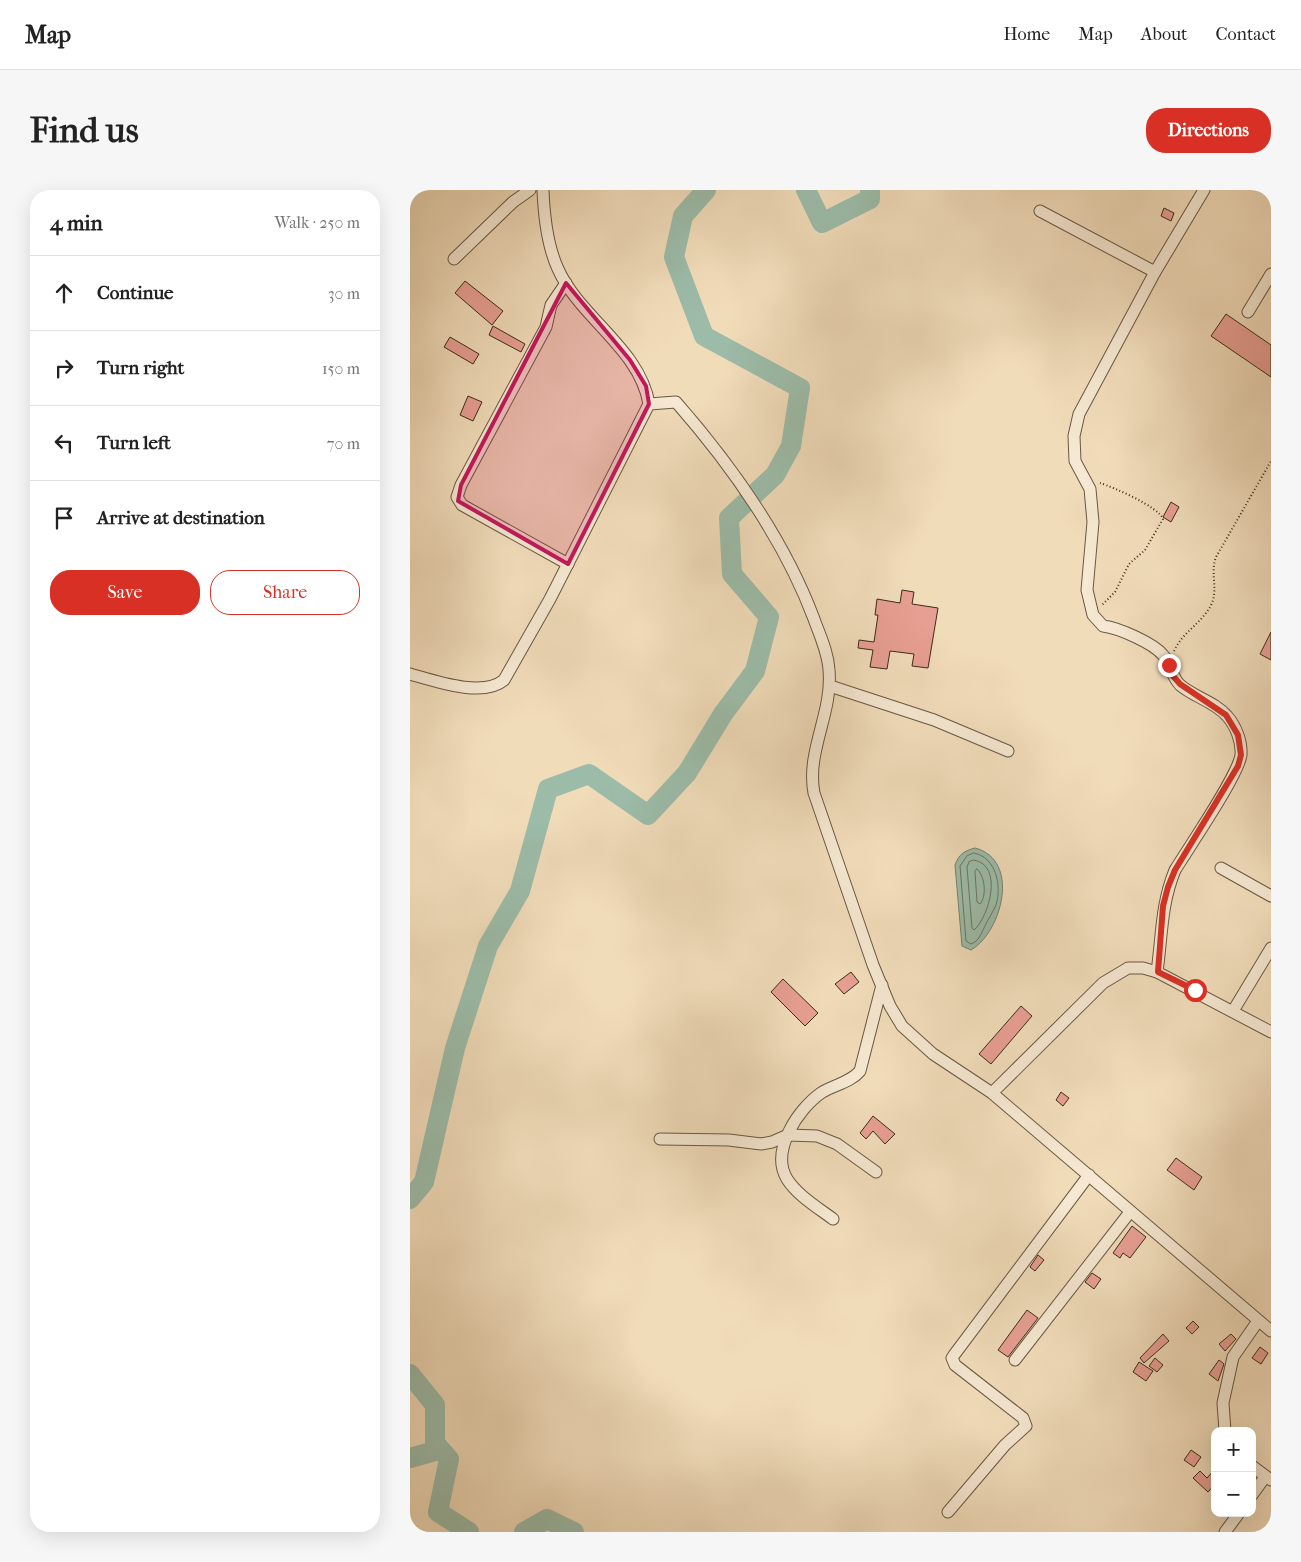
<!DOCTYPE html>
<meta charset="utf-8">
<style>
body{margin:0;font-family:"IM FELL French Canon",serif;background:#f6f6f6;color:#222}
.controls{position:absolute;right:15px;bottom:15px;display:grid;overflow:hidden;border-radius:10px;box-shadow:0 5px 20px #0002}
.controls button{width:45px;height:45px;display:grid;place-items:center;padding:0;border:0;border-bottom:1px solid #e0e0e0;background:#fff;color:#222;font:25px sans-serif}
.stop{position:absolute;width:15px;height:15px;margin:-11px;border:4px solid #d93025;border-radius:50%;background:#fff}
.stop.end{background:#d93025;border-color:#fff;box-shadow:0 1px 5px #0008}
.list{margin:0;padding:0;list-style:none}
h2{display:flex;justify-content:space-between;align-items:center;height:65px;margin:0;padding:0 20px;font-size:21px}
h2 small{font-size:16px;font-weight:400;color:#767676}
.list li{display:grid;grid-template-columns:32px 1fr auto;gap:15px;align-items:center;box-sizing:border-box;height:75px;padding:0 20px;border-top:1px solid #e0e0e0}
.list b{display:block;font-size:19px;white-space:nowrap}
.list em{font-size:16px;font-style:normal;color:#767676}
.actions{display:flex;gap:10px;padding:15px 20px}
.actions a{flex:1;padding:11px 0;border:1px solid #d93025;border-radius:20px;text-align:center;font-size:18px;color:#d93025}
.actions .main{background:#d93025;color:#fff}
.icon{flex:none;width:28px;height:28px;fill:none;stroke:currentColor;stroke-width:2;stroke-linecap:round;stroke-linejoin:round}
.map{position:relative;flex:none;width:861px;height:1342px;overflow:hidden;border-radius:20px}
header{display:flex;align-items:center;gap:30px;box-sizing:border-box;height:70px;padding:0 25px;background:#fff;border-bottom:1px solid #e0e0e0}
header strong{font-size:24px}
nav{display:flex;gap:28px;margin-inline-start:auto;font-size:18px}
.intro{display:flex;align-items:center;justify-content:space-between;box-sizing:border-box;height:120px;padding:0 30px}
h1{margin:0;font-size:35px}
.button{padding:12px 22px;border-radius:20px;background:#d93025;color:#fff;font-size:18px;font-weight:700}
main{display:flex;gap:30px;padding:0 30px}
aside{flex:1;background:#fff;border-radius:20px;box-shadow:0 5px 20px #0002}
.map>svg:first-child{display:block}
</style>
<header>
<strong>Map</strong>
<nav><a>Home</a><a>Map</a><a>About</a><a>Contact</a></nav>
</header>
<div class="intro"><h1>Find us</h1><a class="button">Directions</a></div>
<main>
<aside>
<h2>4 min<small>Walk · 250 m</small></h2>
<ul class="list">
<li><svg class="icon" aria-label="ahead" viewBox="0 0 24 24"><path d="M12 20V5M6 11l6-6 6 6"/></svg><div><b>Continue</b></div><em>30 m</em></li>
<li><svg class="icon" aria-label="right" viewBox="0 0 24 24"><path d="M7 20v-9h11M14 6l5 5-5 5"/></svg><div><b>Turn right</b></div><em>150 m</em></li>
<li><svg class="icon" aria-label="left" viewBox="0 0 24 24"><path d="M17 20v-9H6M10 6l-5 5 5 5"/></svg><div><b>Turn left</b></div><em>70 m</em></li>
<li><svg class="icon" aria-label="arrive" viewBox="0 0 24 24"><path d="M6 21V4h12l-3 4 3 4H6"/></svg><div><b>Arrive at destination</b></div></li>
</ul>
<div class="actions"><a class="main">Save</a><a>Share</a></div>
</aside>
<div class="map">
<svg width="861" height="1342" viewBox="0 0 861 1342">
<rect width="100%" height="100%" fill="#f1dcba"/>
<filter id="stains"><feTurbulence type="fractalNoise" baseFrequency=".004" numOctaves="4"/><feColorMatrix values="0 0 0 0 .2 0 0 0 0 .09 0 0 0 0 .02 0 0 0 .5 -.17"/></filter>
<radialGradient id="worn" r=".72"><stop offset=".6" stop-color="#630" stop-opacity="0"/><stop offset="1" stop-color="#630" stop-opacity=".3"/></radialGradient>
<path fill="#9cbca9" stroke="#758270" d="M565 658C611 670 592 742 561 760L552 756 545 675C549 664 554 661 565 658Z"/>
<g fill="none" stroke-linecap="round" stroke-linejoin="round">
<g stroke="#6b7462" stroke-width="1">
<path d="M564 663C586 667 592 696 586 715 583 722 578 729 575 736 571 744 569 751 561 754L556 751 550 676 557 666Z"/>
<path d="M564 670C594 675 579 727 564 740L562 738 557 677 559 672Z"/>
<path d="M567 679C575 686 577 706 570 714L567 712 565 682Z"/>
</g>
<g stroke="#9cbca9" stroke-width="20">
<path d="M396 0 412 33 460 9V0"/>
<path d="M0 1009 14 992 45 858 78 756 110 701 138 599 179 584 238 625 277 583 313 524 345 481 359 427 322 384 319 328 365 285 381 256 390 198 294 146 264 67 273 26 296 0"/>
<path d="M0 1184 25 1215V1261L0 1268"/>
<path d="M25 1253 39 1269 28 1322 59 1342"/>
<path d="M114 1342 137 1329 164 1342"/>
</g>
</g>
<g fill="#e89f93" stroke="#3a2c1a">
<path d="M754 18 764 23 761 31 751 26Z"/>
<path d="M55 91 93 121 82 135 45 103Z"/>
<path d="M816 124 861 155V187L801 146Z"/>
<path d="M83 136 115 154 111 162 79 145Z"/>
<path d="M40 147 69 164 63 174 34 157Z"/>
<path d="M58 206 72 212 63 231 50 225Z"/>
<path d="M761 312 769 317 761 332 753 327Z"/>
<path d="M492 400 504 402 502 414 528 418 518 478 502 476 504 464 480 461 477 479 460 477 463 460 448 458 449 450 464 452 468 425H465L467 409 490 413Z"/>
<path d="M861 442V470L850 464Z"/>
<path d="M441 782 449 792 434 804 425 794Z"/>
<path d="M373 789 408 823 395 836 361 802Z"/>
<path d="M611 816 622 826 581 874 569 864Z"/>
<path d="M651 902 659 908 653 916 646 910Z"/>
<path d="M463 926 485 944 475 954 463 941 456 949 450 943Z"/>
<path d="M766 968 792 987 784 1000 757 980Z"/>
<path d="M722 1036 736 1047 720 1068 713 1063 710 1068 703 1063Z"/>
<path d="M628 1065 634 1070 625 1081 620 1077Z"/>
<path d="M682 1083 691 1089 684 1099 675 1092Z"/>
<path d="M617 1120 628 1128 598 1167 588 1160Z"/>
<path d="M783 1131 789 1137 782 1144 776 1138Z"/>
<path d="M753 1144 759 1151 734 1173 730 1168Z"/>
<path d="M821 1144 826 1149 815 1161 809 1154Z"/>
<path d="M850 1157 858 1163 851 1174 842 1168Z"/>
<path d="M745 1168 753 1175 747 1182 739 1176Z"/>
<path d="M809 1170 814 1174 808 1191 799 1184Z"/>
<path d="M729 1172 743 1181 736 1191 723 1182Z"/>
<path d="M781 1260 791 1267 784 1277 774 1270Z"/>
<path d="M805 1279V1294L798 1302 783 1288 790 1281 797 1288Z"/>
</g>
<g fill="none" stroke-linecap="round" stroke-linejoin="round">
<defs>
<g id="minor">
<path d="M133 0C134 26 137 55 148 79 170 128 230 159 239 214L266 212C322 276 374 349 404 429 410 446 418 462 419 480 423 523 396 561 404 603L463 775 480 816 492 836 523 864 582 903 861 1141"/>
<path d="M630 21 745 82"/>
<path d="M44 69 103 12 120 0"/>
<path d="M156 93 141 115 136 137 51 295 47 307 52 315 158 374"/>
<path d="M838 122 861 84"/>
<path d="M0 484C25 491 73 508 94 490L140 409 239 214"/>
<path d="M420 496 524 530 598 561"/>
<path d="M811 678 861 706"/>
<path d="M747 782C752 746 751 714 765 680 779 657 828 586 831 565 832 552 826 536 817 526 805 512 784 507 770 495 761 486 761 474 753 465 743 453 709 438 693 436L683 425 677 400 683 332 680 299 665 271 664 246 669 224 745 82 794 0"/>
<path d="M823 821 861 758"/>
<path d="M582 903 693 793 718 778H733L747 782 861 842"/>
<path d="M250 949 319 950 351 954 362 952 378 945 407 946 427 954 466 982"/>
<path d="M423 1029C407 1017 387 1005 377 989 360 961 388 919 411 903 423 895 440 893 450 881L472 795"/>
<path d="M605 1170 720 1022"/>
<path d="M815 1241 813 1213 823 1167 848 1131"/>
<path d="M842 1276 861 1290"/>
<path d="M842 1305 855 1287"/>
<path d="M538 1322 595 1255 616 1236 613 1228 545 1175 542 1168 544 1165 679 985"/>
<path d="M815 1342 829 1323"/>
</g>
</defs>
<use href="#minor" stroke="#685842" stroke-width="13"/>
<g stroke="#3a2c1a" stroke-width="2" stroke-dasharray="1 2.5" stroke-linecap="butt">
<path d="M690 293C703 297 749 317 753 329L735 360 719 374 705 402 691 416"/>
<path d="M764 461C773 441 793 433 802 413 808 398 800 383 806 367L861 271"/>
</g>
<use href="#minor" stroke="#f6e8d2" stroke-width="11"/>
</g>
<g fill="none" stroke-linecap="round" stroke-linejoin="round">
<path stroke="#d93025" stroke-width="6" d="M759 475 763 486 770 494 816 525 828 545 831 565 828 576 765 680 758 697 753 716 748 782 785 800"/>
</g>
<path fill="#c2185b" fill-opacity="0.2" stroke="#c2185b" stroke-width="4" stroke-linejoin="round" d="M156 93 220 170 236 196 239 214 158 374 48 311 51 295Z"/>
<rect width="100%" height="100%" filter="url(#stains)"/>
<rect width="100%" height="100%" fill="url(#worn)"/>
</svg>
<div class="controls">
<button>+</button>
<button>−</button>
</div>
<div class="stop" style="left:785px;top:800px"></div>
<div class="stop end" style="left:759px;top:475px"></div>
</div>
</main>
